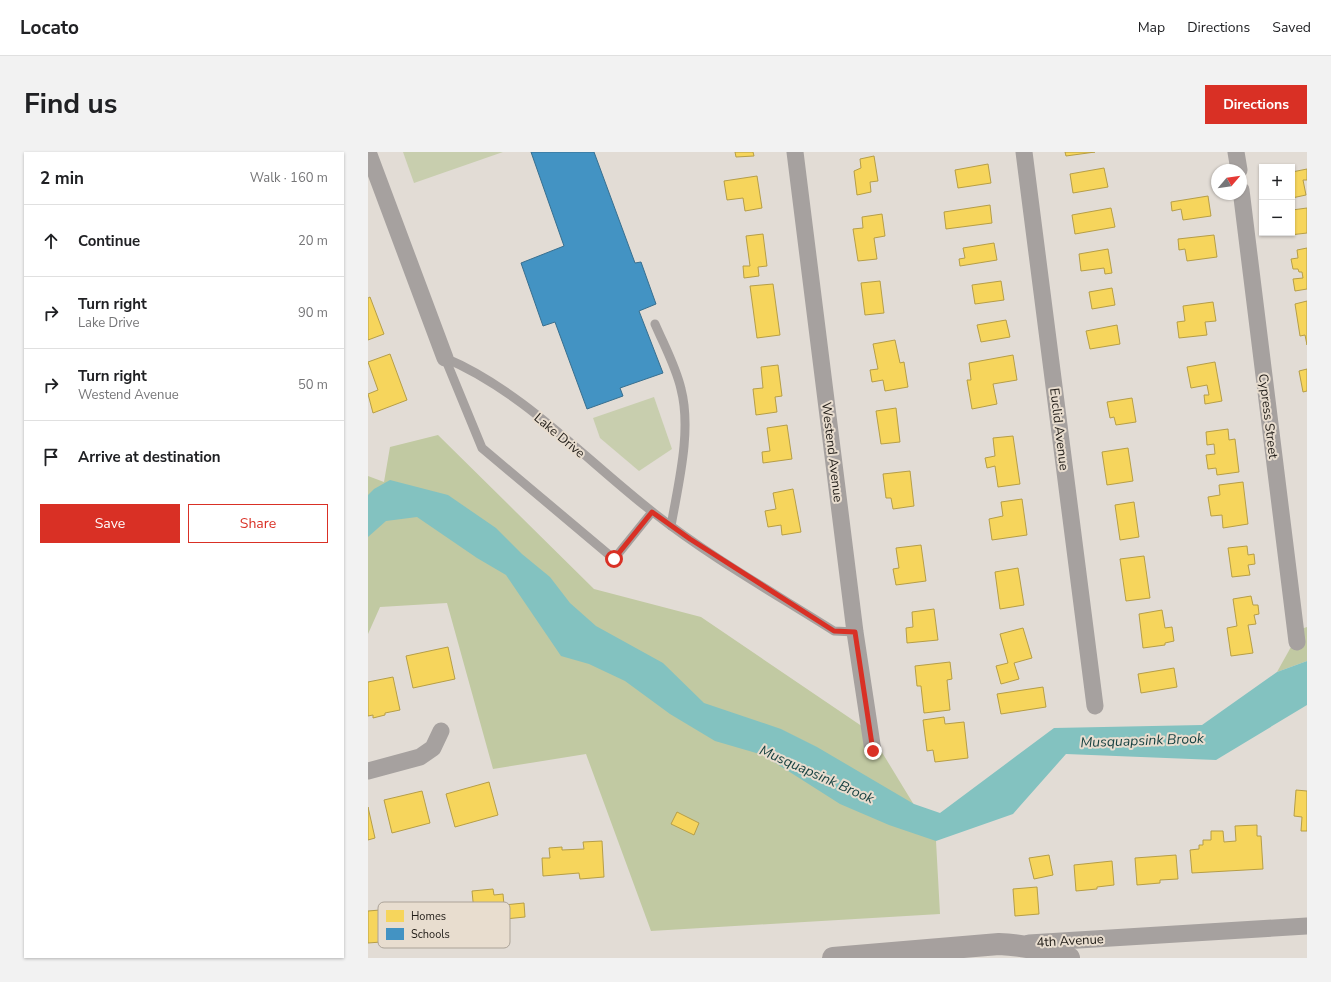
<!DOCTYPE html>
<meta charset="utf-8">
<style>
body{margin:0;font-family:"Nunito Sans",sans-serif;background:#f2f2f2;color:#202124}
.controls{position:absolute;right:12px;top:12px;display:grid;overflow:hidden;border-radius:0px;box-shadow:0 1px 3px #0004}
.controls button{width:36px;height:36px;display:grid;place-items:center;padding:0;border:0;border-bottom:1px solid #e0e0e0;background:#fff;color:#202124;font:20px sans-serif}
.compass{position:absolute;left:843px;top:12px;width:36px;height:36px;border-radius:50%;background:#fff;box-shadow:0 1px 3px #0004;rotate:61deg}
.stop{position:absolute;width:12px;height:12px;margin:-9px;border:3px solid #d93025;border-radius:50%;background:#fff}
.stop.end{background:#d93025;border-color:#fff;box-shadow:0 1px 4px #0008}
.list{margin:0;padding:0;list-style:none}
h2{display:flex;justify-content:space-between;align-items:center;height:52px;margin:0;padding:0 16px;font-size:17px}
h2 small{font-size:13px;font-weight:400;color:#757577}
.list li{display:grid;grid-template-columns:26px 1fr auto;gap:12px;align-items:center;box-sizing:border-box;height:72px;padding:0 16px;border-top:1px solid #e0e0e0}
.list b{display:block;font-size:15px;white-space:nowrap}
.list p{margin:0;font-size:13px;white-space:nowrap;color:#757577}
.list em{font-size:13px;font-style:normal;color:#757577}
.actions{display:flex;gap:8px;padding:12px 16px}
.actions a{flex:1;padding:9px 0;border:1px solid #d93025;border-radius:0px;text-align:center;font-size:14px;color:#d93025}
.actions .main{background:#d93025;color:#fff}
.icon{flex:none;width:22px;height:22px;fill:none;stroke:currentColor;stroke-width:2;stroke-linecap:round;stroke-linejoin:round}
.map{position:relative;flex:none;width:939px;height:806px;overflow:hidden;border-radius:0px}
header{display:flex;align-items:center;gap:24px;box-sizing:border-box;height:56px;padding:0 20px;background:#fff;border-bottom:1px solid #e0e0e0}
header strong{font-size:19px}
nav{display:flex;gap:22px;margin-inline-start:auto;font-size:14px}
.intro{display:flex;align-items:center;justify-content:space-between;box-sizing:border-box;height:96px;padding:0 24px}
h1{margin:0;font-size:28px}
.button{padding:10px 18px;border-radius:0px;background:#d93025;color:#fff;font-size:14px;font-weight:700}
main{display:flex;gap:24px;padding:0 24px}
aside{flex:1;background:#fff;border-radius:0px;box-shadow:0 1px 3px #0004}
.map>svg:first-child{display:block}
</style>
<header>
<strong>Locato</strong>
<nav><a>Map</a><a>Directions</a><a>Saved</a></nav>
</header>
<div class="intro"><h1>Find us</h1><a class="button">Directions</a></div>
<main>
<aside>
<h2>2 min<small>Walk · 160 m</small></h2>
<ul class="list">
<li><svg class="icon" aria-label="ahead" viewBox="0 0 24 24"><path d="M12 20V5M6 11l6-6 6 6"/></svg><div><b>Continue</b></div><em>20 m</em></li>
<li><svg class="icon" aria-label="right" viewBox="0 0 24 24"><path d="M7 20v-9h11M14 6l5 5-5 5"/></svg><div><b>Turn right</b><p>Lake Drive</p></div><em>90 m</em></li>
<li><svg class="icon" aria-label="right" viewBox="0 0 24 24"><path d="M7 20v-9h11M14 6l5 5-5 5"/></svg><div><b>Turn right</b><p>Westend Avenue</p></div><em>50 m</em></li>
<li><svg class="icon" aria-label="arrive" viewBox="0 0 24 24"><path d="M6 21V4h12l-3 4 3 4H6"/></svg><div><b>Arrive at destination</b></div></li>
</ul>
<div class="actions"><a class="main">Save</a><a>Share</a></div>
</aside>
<div class="map">
<svg width="939" height="806" viewBox="0 0 939 806">
<rect width="100%" height="100%" fill="#e2dcd5"/>
<g fill="#c8ceae">
<path d="M35 0H135L46 31Z"/>
<path d="M286 245 304 297 271 319 232 286 225 266Z"/>
</g>
<g fill="#c1c9a2">
<path d="M70 283 226 437 333 465 501 579 568 689 572 762 283 779 218 602 125 617 79 451 12 455 0 482V324L16 330 22 295Z"/>
<path d="M939 475V509L909 520 933 477Z"/>
</g>
<path fill="#83c2c0" d="M22 328 80 343 128 376 154 402 182 425 202 451 228 474 295 511 336 551 413 577 449 595 546 652 572 661 686 576 834 573 909 520 939 509V553L848 608 698 602 645 662 568 689 521 673 472 652 395 603 347 589 302 562 257 529 221 512 193 504 138 423 109 406 49 365 18 369 0 385V343L6 337Z"/>
<g fill="#f6d55c" stroke="#b69e47">
<path d="M367 0H385L386 4 368 5Z"/>
<path d="M697 0H727L698 4Z"/>
<path d="M506 4 510 29 502 30 503 40 489 43 486 19 493 16 492 7Z"/>
<path d="M620 12 623 31 590 36 587 18Z"/>
<path d="M736 16 740 35 705 41 702 22Z"/>
<path d="M939 17V28H935L938 43 924 46V20Z"/>
<path d="M389 24 394 56 377 59 375 46 359 48 356 29Z"/>
<path d="M840 44 843 64 815 68 813 57 804 59 803 50Z"/>
<path d="M622 53 624 71 578 77 576 60Z"/>
<path d="M743 56 747 75 707 82 704 63Z"/>
<path d="M939 56V81L922 83 921 81H924V58Z"/>
<path d="M514 62 517 84 506 86 509 107 490 109 485 77 495 76 494 65Z"/>
<path d="M395 82 399 114 390 115 391 124 376 126 375 114H382L378 84Z"/>
<path d="M846 83 849 105 819 109 817 97 811 98 810 87Z"/>
<path d="M626 91 629 108 592 114 591 107 597 106 595 96Z"/>
<path d="M939 96V137L927 139 925 127 935 126 934 120H931L930 117H925L923 107 930 106 929 98Z"/>
<path d="M740 97 744 121 737 122 736 116 713 119 711 102Z"/>
<path d="M512 129 516 161 497 163 493 131Z"/>
<path d="M633 129 636 148 607 152 604 133Z"/>
<path d="M405 132 412 183 389 186 382 134Z"/>
<path d="M744 136 747 153 724 157 721 140Z"/>
<path d="M2 145 16 182 0 188V146Z"/>
<path d="M939 149V193L937 183 932 184 927 152Z"/>
<path d="M845 150 848 169 837 170 839 183 811 186 809 170 817 169 815 154Z"/>
<path d="M638 168 642 185 613 190 609 173Z"/>
<path d="M749 173 752 192 722 197 718 179Z"/>
<path d="M527 188 532 211 536 210 540 235 517 239 515 228 504 230 502 218 510 217 505 192Z"/>
<path d="M22 202 39 248 5 261 0 242 10 238 0 210Z"/>
<path d="M645 203 649 228 625 232 629 252 604 257 599 228H603L601 211Z"/>
<path d="M847 210 854 249 837 252 836 243H841L839 233 823 236 819 215Z"/>
<path d="M410 213 414 244 407 245 409 260 388 263 385 237 395 236 393 215Z"/>
<path d="M939 217V239L935 240 931 219Z"/>
<path d="M764 246 768 270 748 273 746 265 742 266 739 250Z"/>
<path d="M528 256 532 290 513 292 508 259Z"/>
<path d="M419 273 424 307 395 311 394 300 402 299 399 276Z"/>
<path d="M860 277 861 288 867 287 871 320 849 323 848 316 840 317 838 303 847 302 846 292 839 293 838 280Z"/>
<path d="M645 284 652 332 630 335 627 314 619 316 617 306 627 304 625 286Z"/>
<path d="M760 296 765 329 739 333 734 300Z"/>
<path d="M542 319 546 354 525 357 523 346H518L515 322Z"/>
<path d="M875 330 880 372 855 376 854 363 843 364 840 345 852 343 851 333Z"/>
<path d="M425 337 433 380 414 383 413 373 400 375 397 359 408 357 405 341Z"/>
<path d="M654 347 659 383 624 388 621 367 635 364 633 350Z"/>
<path d="M766 350 771 385 752 388 747 353Z"/>
<path d="M553 393 558 429 528 433 525 417 531 416 528 396Z"/>
<path d="M879 394 880 403 886 402 887 412 880 413 882 423 864 425 860 396Z"/>
<path d="M776 404 782 446 758 449 752 407Z"/>
<path d="M650 416 656 453 632 457 627 420Z"/>
<path d="M883 444 885 453H890L891 462 886 463 888 472 880 473 885 501 863 504 859 476 869 474 865 447Z"/>
<path d="M566 457 570 488 539 491 538 476 545 475 544 460Z"/>
<path d="M794 458 797 476 804 475 806 489 797 491V493L775 496 771 462Z"/>
<path d="M655 476 664 506 646 511 651 527 633 532 628 514 640 511 632 482Z"/>
<path d="M80 495 87 527 45 536 38 504Z"/>
<path d="M582 510 584 527 579 528 582 558 556 561 553 534H549L547 514Z"/>
<path d="M806 516 809 535 773 541 770 522Z"/>
<path d="M25 525 32 558 17 561V563L5 566V563L0 564V530Z"/>
<path d="M675 535 678 555 633 562 629 542Z"/>
<path d="M576 565 577 572 596 570 600 606 567 610 565 598 559 599 555 568Z"/>
<path d="M121 630 130 663 87 675 78 642Z"/>
<path d="M928 638 939 639V679H933L934 665 926 664Z"/>
<path d="M54 639 62 671 24 681 16 648Z"/>
<path d="M0 655 7 686 0 688Z"/>
<path d="M309 660 331 671 326 683 303 672Z"/>
<path d="M889 673V684H893L895 717 824 721 822 698 831 697V693H835V688H843V679H855L856 690 868 689 867 674Z"/>
<path d="M234 689 236 725 212 727 211 721 175 724 174 706H182L181 696 194 695V698L216 697 215 690Z"/>
<path d="M681 703 685 723 666 727 661 706Z"/>
<path d="M808 703 810 727 792 728V731L769 733 767 706Z"/>
<path d="M744 709 746 733 729 735V737L708 739 706 713Z"/>
<path d="M669 735 671 762 647 764 645 737Z"/>
<path d="M125 737 126 743 135 742 136 753 156 751 157 765 137 767V770L111 772V769L107 770 104 739Z"/>
<path d="M12 758 13 790 0 791V759Z"/>
</g>
<path fill="#4393c3" stroke="#386f8f" d="M163 0H226L267 111 273 110 288 152 271 159 295 221 252 236 255 244 219 257 187 170 175 174 153 111 196 94Z"/>
<g fill="none" stroke-linecap="round" stroke-linejoin="round">
<g stroke="#a6a19f" stroke-width="9">
<path d="M287 172C296 193 308 215 313 237 324 279 310 333 303 374"/>
<path d="M77 206C154 238 220 310 286 361 342 405 406 441 466 479L487 480"/>
<path d="M77 206 114 296 246 407 284 360"/>
</g>
<g stroke="#a6a19f" stroke-width="17">
<path d="M0 0 77 206"/>
<path d="M427 0 487 480 505 599"/>
<path d="M656 0 727 554"/>
<path d="M868 0 871 18"/>
<path d="M873 38 929 490"/>
<path d="M0 619 52 605 65 596 73 579"/>
<path d="M661 791 939 774"/>
</g>
<path stroke="#a6a09e" stroke-width="22" d="M465 806 631 792C656 793 678 798 701 806"/>
</g>
<g fill="none" stroke-linecap="round" stroke-linejoin="round">
<path stroke="#d93025" stroke-width="5" d="M246 407 284 360 322 387 466 479 487 480 505 599"/>
</g>
<g text-anchor="middle" stroke-width="4" stroke-linejoin="round" paint-order="stroke">
<g font-size="13" fill="#201c17" stroke="#e8ddcf">
<text transform="translate(901 264) rotate(83)" y="5">Cypress Street</text>
<text transform="translate(692 277) rotate(83)" y="5">Euclid Avenue</text>
<text transform="translate(192 283) rotate(40)" y="5">Lake Drive</text>
<text transform="translate(465 300) rotate(83)" y="5">Westend Avenue</text>
<text transform="translate(702 788) rotate(-3)" y="5">4th Avenue</text>
</g>
<g font-size="14" font-style="italic" fill="#123e3e" stroke="#e8ddcf">
<text transform="translate(774 588) rotate(-2)" y="5">Musquapsink Brook</text>
<text transform="translate(449 622) rotate(24)" y="5">Musquapsink Brook</text>
</g>
</g>
<rect x="10" y="750" width="132" height="46" rx="6" fill="#e8ddcf" stroke="#aca398" stroke-width="1"/>
<rect x="18" y="758" width="18" height="12" fill="#f6d55c"/>
<rect x="18" y="776" width="18" height="12" fill="#4393c3"/>
<g font-size="11" fill="#201c17">
<text x="43" y="768">Homes</text>
<text x="43" y="786">Schools</text>
</g>
</svg>
<div class="controls">
<button>+</button>
<button>−</button>
</div>
<svg class="compass" viewBox="-18 -18 36 36"><path d="M0-13l5 13h-10z" fill="#e53935"/><path d="M0 13l5-13h-10z" fill="#757577"/></svg>
<div class="stop" style="left:246px;top:407px"></div>
<div class="stop end" style="left:505px;top:599px"></div>
</div>
</main>
